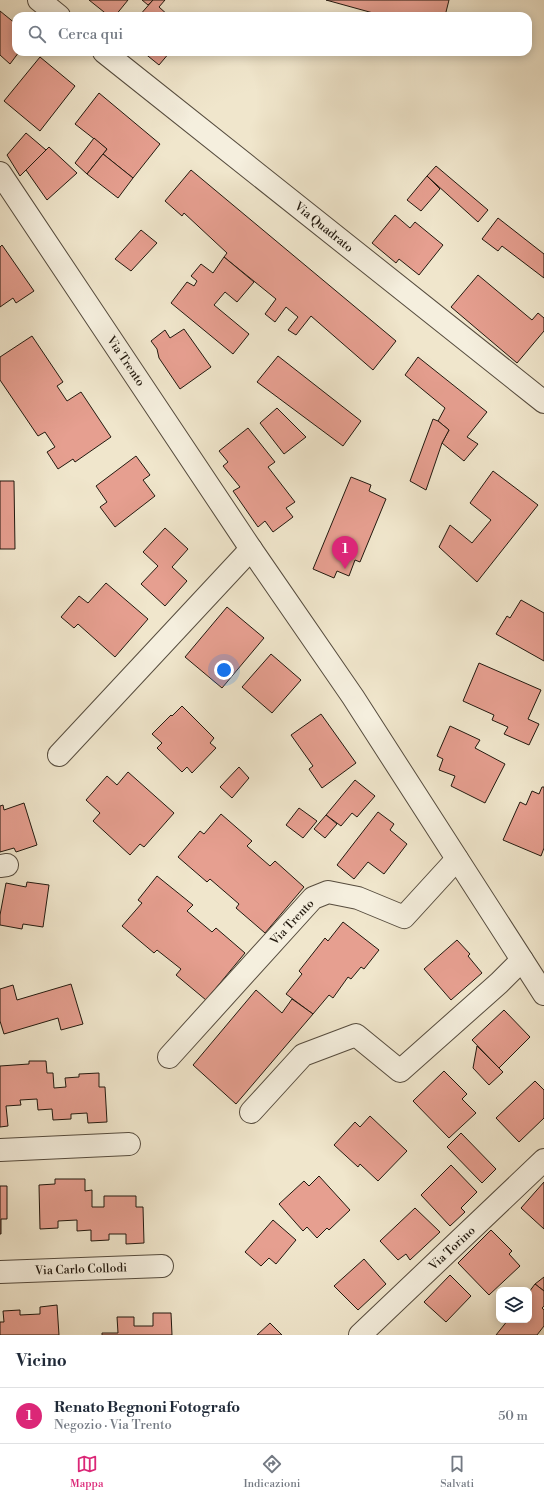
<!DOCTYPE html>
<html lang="it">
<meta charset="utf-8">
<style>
body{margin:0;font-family:"Libre Bodoni",serif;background:#f2f2f3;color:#1f2937}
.controls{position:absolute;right:12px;bottom:12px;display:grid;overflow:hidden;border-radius:8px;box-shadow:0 2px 10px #0003}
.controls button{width:36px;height:36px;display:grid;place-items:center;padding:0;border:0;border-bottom:1px solid #e0e1e3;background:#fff;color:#1f2937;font:20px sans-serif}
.you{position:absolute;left:224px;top:670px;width:14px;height:14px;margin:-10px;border:3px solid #fff;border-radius:50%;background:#1a73e8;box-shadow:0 0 0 6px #1a73e833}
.badge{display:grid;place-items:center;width:26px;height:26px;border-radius:50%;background:#db2777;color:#fff;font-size:13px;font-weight:700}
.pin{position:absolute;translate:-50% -33px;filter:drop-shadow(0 1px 2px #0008)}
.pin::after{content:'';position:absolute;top:21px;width:14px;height:12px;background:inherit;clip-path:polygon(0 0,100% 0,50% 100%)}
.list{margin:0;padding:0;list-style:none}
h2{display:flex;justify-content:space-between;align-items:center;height:52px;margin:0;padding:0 16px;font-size:17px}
h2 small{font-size:13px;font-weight:400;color:#747a83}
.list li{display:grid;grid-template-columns:26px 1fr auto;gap:12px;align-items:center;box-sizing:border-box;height:56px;padding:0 16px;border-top:1px solid #e0e1e3}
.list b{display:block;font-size:15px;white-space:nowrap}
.list p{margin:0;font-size:13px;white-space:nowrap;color:#747a83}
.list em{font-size:13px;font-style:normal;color:#747a83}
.icon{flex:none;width:22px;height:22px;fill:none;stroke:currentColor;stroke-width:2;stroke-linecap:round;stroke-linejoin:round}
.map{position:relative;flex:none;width:544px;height:1335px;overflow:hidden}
.search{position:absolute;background:#fff;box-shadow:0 2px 10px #0003;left:12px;right:12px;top:12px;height:44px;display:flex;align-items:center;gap:10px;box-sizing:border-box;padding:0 14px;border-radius:12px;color:#747a83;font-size:15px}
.sheet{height:108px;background:#fff}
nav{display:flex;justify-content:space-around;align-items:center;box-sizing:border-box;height:56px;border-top:1px solid #e0e1e3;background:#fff;font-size:11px;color:#747a83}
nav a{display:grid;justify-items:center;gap:2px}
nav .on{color:#db2777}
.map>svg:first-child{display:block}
</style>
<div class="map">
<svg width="544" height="1335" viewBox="0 0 544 1335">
<rect width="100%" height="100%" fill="#f0e6cc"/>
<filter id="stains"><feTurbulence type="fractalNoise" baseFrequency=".005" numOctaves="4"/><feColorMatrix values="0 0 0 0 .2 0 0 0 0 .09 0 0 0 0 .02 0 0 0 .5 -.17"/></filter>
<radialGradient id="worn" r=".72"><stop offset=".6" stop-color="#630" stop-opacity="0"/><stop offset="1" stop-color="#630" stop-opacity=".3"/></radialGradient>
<g fill="#e69f90" stroke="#22190f">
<path d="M89 0H128L115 16H109Z"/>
<path d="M142 0H153L148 5Z"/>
<path d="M153 0H165L159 7 169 16H139Z"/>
<path d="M326 0H449L445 16H384Z"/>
<path d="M0 11 16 24V52H19L10 64 0 55Z"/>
<path d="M143 52H170L159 65Z"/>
<path d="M40 57 75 86 40 131 4 101Z"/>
<path d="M99 93 160 144 133 178 103 154 107 149 75 124Z"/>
<path d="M26 133 46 150 20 176 7 155Z"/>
<path d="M94 138 107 149 87 174 75 163Z"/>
<path d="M49 147 77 173 47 200 26 170Z"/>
<path d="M103 154 133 178 118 198 87 174Z"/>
<path d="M436 166 488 210 478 222 427 176Z"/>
<path d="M191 170 396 341 373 370 311 316 296 335 288 330 298 317 286 307 275 322 265 314 276 299 224 257 227 253 184 213 182 216 165 201Z"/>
<path d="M427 176 440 189 421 211 407 200Z"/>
<path d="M395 215 410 228 415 222 443 245 419 275 399 259 396 263 372 243Z"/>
<path d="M498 218 544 254V278L502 246 498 251 482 239Z"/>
<path d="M141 230 157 243 131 271 115 259Z"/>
<path d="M2 245 34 291 16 303 13 298 0 307V247Z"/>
<path d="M224 257 254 282 237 302 225 292 214 305 249 334 233 354 171 303 187 282 194 286 197 281 191 276 201 264 213 273Z"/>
<path d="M478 275 532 320 538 313 544 318V331L517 363 451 307Z"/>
<path d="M184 329 211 367 180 389 159 358 157 349 151 341 165 330 170 338Z"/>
<path d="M32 336 63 382 57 386 67 401 81 392 111 437 75 462 73 459 58 469 47 452 55 447 45 432 38 436 0 380V357Z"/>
<path d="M278 356 361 421 343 446 257 382Z"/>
<path d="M418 357 487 412 467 437 478 444 464 461 442 443 449 430 438 421 445 408 405 375Z"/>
<path d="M277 408 306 437 284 454 260 423Z"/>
<path d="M433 419 438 421 449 430 442 443 426 490 410 481Z"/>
<path d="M248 428 275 462 268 467 295 502 286 508 293 517 273 532 265 521 258 527 233 491 240 487 223 466 228 462 219 451Z"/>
<path d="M136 456 150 475 143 480 155 496 115 527 100 507 107 502 96 486Z"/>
<path d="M493 471 538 505 477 582 439 547 450 525 472 543 491 520 470 503Z"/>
<path d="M351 477 371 485 369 491 386 499 360 562 355 560 349 576 337 571 334 578 313 569Z"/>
<path d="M0 481H14L15 549H0Z"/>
<path d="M165 528 188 549 172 567 187 581 165 606 141 584 158 566 143 552Z"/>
<path d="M106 583 148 619 115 657 78 624 74 628 61 617 79 596 88 603Z"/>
<path d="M521 600 544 613V661L496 634 507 616 510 618Z"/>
<path d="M227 607 264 638 222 688 185 657Z"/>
<path d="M271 654 301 680 272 713 242 687Z"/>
<path d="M479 663 541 690 528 719 539 724 529 745 504 734 508 727 492 720 494 715 463 701Z"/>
<path d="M182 706 214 738 210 743 216 748 192 773 187 767 182 772 157 748 162 743 152 734 171 715 172 716Z"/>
<path d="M321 714 356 763 322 788 309 769 313 766 291 735Z"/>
<path d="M450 726 480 740 475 748 505 764 485 803 451 786 455 776 439 770 443 759 437 756Z"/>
<path d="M239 767 249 778 232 798 220 787Z"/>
<path d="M128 772 174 813 144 847 140 844 130 855 93 821 100 813 86 800 107 776 117 785Z"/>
<path d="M355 780 375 796 357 817 352 813 341 826 326 815Z"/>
<path d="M542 787H544V848L541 856 503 840 520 802 526 805 532 791 539 794Z"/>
<path d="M24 803 37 845 16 852 14 848 0 852V806L3 805 4 810Z"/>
<path d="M299 808 317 821 303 838 286 825Z"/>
<path d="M378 812 394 824 390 830 407 844 384 874 368 862 354 879 337 865Z"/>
<path d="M221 814 252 841 247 846 270 866 275 861 304 887 265 933 236 908 239 904 210 879 207 882 178 857 200 831 204 834Z"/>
<path d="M326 815 337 824 325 838 314 829Z"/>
<path d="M157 876 193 905 187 911 212 932 216 928 245 953 206 1000 176 975 181 969 157 950 154 953 122 926 142 903 138 900Z"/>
<path d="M27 882 49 885 43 927 23 924 22 929 0 925V915L6 883 26 887Z"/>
<path d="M343 922 379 950 364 969 361 967 351 979 348 977 333 998 329 995 313 1014 286 994 302 974 299 971 325 938 328 941Z"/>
<path d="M457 940 470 954 468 956 482 973 451 1000 424 969Z"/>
<path d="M71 984 83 1024 61 1030 58 1018 4 1034 0 1021V989L13 985 17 1000Z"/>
<path d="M256 990 282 1013 292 999 313 1014 236 1104 193 1065Z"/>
<path d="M504 1010 530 1037 499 1068 472 1040Z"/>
<path d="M477 1046 503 1072 489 1085 473 1068Z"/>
<path d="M29 1061H46L47 1073H53L54 1088 66 1087 65 1078 79 1077V1074L99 1073V1087H105L107 1122 88 1123 87 1113 71 1114V1119L53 1120 52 1109 38 1110 37 1099 20 1100 21 1105 6 1106 8 1126 0 1127V1066L29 1064Z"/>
<path d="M444 1071 467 1094 462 1099 476 1113 449 1138 413 1101Z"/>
<path d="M535 1081 544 1090V1118L519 1142 496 1118Z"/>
<path d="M370 1116 407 1151 378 1181 360 1164 358 1167 334 1145 355 1122 360 1127Z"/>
<path d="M461 1133 496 1169 482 1183 447 1147Z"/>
<path d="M451 1165 477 1192 461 1208 465 1212 450 1226 421 1195Z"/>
<path d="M319 1176 350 1210 329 1230 327 1228 317 1238 307 1227 303 1231 279 1204 304 1181 309 1186Z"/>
<path d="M55 1179H85V1191L92 1190V1207H104V1196H136V1207H143L144 1243 126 1244V1234H109V1240L91 1241V1230L77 1231V1220L58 1221V1228L40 1229 39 1185 55 1184Z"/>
<path d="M544 1182V1229L521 1208Z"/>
<path d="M0 1186H7V1219H1V1234H0Z"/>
<path d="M415 1208 440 1232 410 1260 406 1254 398 1260 380 1241Z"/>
<path d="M273 1220 296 1240 276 1264 269 1258 261 1266 245 1252Z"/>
<path d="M491 1230 512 1251 509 1254 520 1266 489 1295 458 1263Z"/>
<path d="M364 1259 386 1284 358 1310 334 1286Z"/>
<path d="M450 1275 471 1296 446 1322 424 1302Z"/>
<path d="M544 1277V1291L535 1284Z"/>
<path d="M535 1284 544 1291V1306L542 1308 544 1310V1326L537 1335H496L508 1320H529V1292Z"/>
<path d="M57 1305 59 1335H0V1322H4L3 1311 20 1310V1315L40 1314V1307Z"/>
<path d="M153 1313H171L172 1335H102V1333H118L117 1317H134V1326H153Z"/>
<path d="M270 1323 282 1335H257Z"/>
</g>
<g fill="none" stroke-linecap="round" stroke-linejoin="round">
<defs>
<g id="minor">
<path d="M39 0 59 16"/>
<path d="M104 52 544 402"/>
<path d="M0 173 251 549 353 697 544 994"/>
<path d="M59 755 251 549"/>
<path d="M0 866 7 865"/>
<path d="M169 1057 313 898 328 892 358 898 404 917 457 859"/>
<path d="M251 1112 303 1055 356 1035 400 1071 499 983 522 960"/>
<path d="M0 1150 129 1144"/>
<path d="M0 1272 162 1266"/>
<path d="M360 1335 544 1160"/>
</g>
</defs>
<use href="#minor" stroke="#564c3e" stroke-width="24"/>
<use href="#minor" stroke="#f5efde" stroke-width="22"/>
</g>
<g text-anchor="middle" stroke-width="3" stroke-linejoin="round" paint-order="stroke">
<g font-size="12" fill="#22190f" stroke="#f5efde">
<text transform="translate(324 227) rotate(39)" y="4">Via Quadrato</text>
<text transform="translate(126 361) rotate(56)" y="4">Via Trento</text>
<text transform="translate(292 922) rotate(-47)" y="4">Via Trento</text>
<text transform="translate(452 1248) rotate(-43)" y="4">Via Torino</text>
<text transform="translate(81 1269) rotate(-2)" y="4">Via Carlo Collodi</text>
</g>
</g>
<rect width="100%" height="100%" filter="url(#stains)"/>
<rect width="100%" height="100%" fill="url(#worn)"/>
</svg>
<div class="controls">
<button><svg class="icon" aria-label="layers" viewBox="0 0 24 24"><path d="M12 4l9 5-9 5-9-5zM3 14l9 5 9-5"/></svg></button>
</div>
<div class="you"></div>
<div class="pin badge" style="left:345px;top:569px">1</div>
<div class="search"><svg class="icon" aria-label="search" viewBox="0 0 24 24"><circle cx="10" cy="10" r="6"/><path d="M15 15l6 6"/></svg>Cerca qui</div>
</div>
<section class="sheet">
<h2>Vicino<small></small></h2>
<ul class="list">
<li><span class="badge">1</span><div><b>Renato Begnoni Fotografo</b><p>Negozio · Via Trento</p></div><em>50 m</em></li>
</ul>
</section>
<nav>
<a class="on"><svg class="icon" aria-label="map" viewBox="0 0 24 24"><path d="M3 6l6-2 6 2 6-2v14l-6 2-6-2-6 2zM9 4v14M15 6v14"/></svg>Mappa</a>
<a><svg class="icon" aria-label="directions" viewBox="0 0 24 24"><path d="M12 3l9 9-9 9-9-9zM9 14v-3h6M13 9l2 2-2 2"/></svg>Indicazioni</a>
<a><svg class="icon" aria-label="saved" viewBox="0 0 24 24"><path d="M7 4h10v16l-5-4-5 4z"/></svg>Salvati</a>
</nav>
